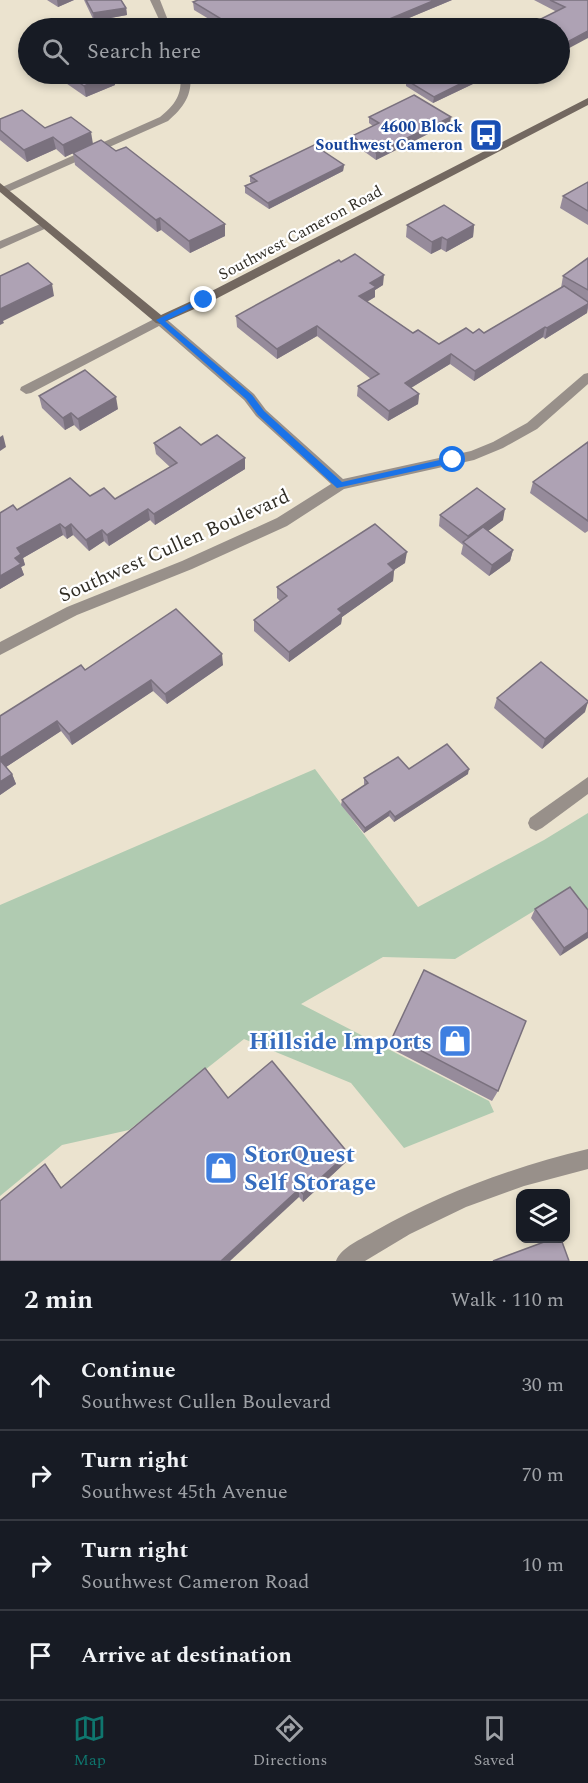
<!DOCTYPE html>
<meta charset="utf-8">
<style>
body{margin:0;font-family:Spectral,serif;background:#242831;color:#f1f3f6}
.controls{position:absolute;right:18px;bottom:18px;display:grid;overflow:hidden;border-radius:12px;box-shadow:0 3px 9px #0003}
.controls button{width:54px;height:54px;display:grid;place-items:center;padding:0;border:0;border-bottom:2px solid #363941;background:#171b24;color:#f1f3f6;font:30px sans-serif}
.stop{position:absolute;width:18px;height:18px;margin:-14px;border:4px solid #1a73e8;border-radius:50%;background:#fff}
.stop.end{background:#1a73e8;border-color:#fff;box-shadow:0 2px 6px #0008}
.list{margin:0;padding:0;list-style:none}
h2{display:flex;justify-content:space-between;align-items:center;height:78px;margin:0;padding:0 24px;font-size:26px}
h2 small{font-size:20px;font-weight:400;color:#9ea1a6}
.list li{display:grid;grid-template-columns:39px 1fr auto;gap:18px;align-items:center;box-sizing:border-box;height:90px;padding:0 24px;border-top:2px solid #363941}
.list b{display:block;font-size:22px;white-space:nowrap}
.list p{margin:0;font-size:20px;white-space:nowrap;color:#9ea1a6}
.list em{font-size:20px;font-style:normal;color:#9ea1a6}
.icon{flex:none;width:33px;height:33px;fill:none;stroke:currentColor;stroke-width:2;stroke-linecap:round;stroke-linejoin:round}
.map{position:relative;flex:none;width:588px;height:1261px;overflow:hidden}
.search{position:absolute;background:#171b24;box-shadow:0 3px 9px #0003;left:18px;right:18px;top:18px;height:66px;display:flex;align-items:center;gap:15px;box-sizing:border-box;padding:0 21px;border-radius:33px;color:#9ea1a6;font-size:22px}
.sheet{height:438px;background:#171b24}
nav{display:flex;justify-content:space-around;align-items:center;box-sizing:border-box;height:84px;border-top:2px solid #363941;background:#171b24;font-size:16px;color:#9ea1a6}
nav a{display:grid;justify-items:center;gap:3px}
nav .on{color:#0f766e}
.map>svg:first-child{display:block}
</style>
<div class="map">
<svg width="588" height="1261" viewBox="0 0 588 1261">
<rect width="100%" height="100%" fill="#ebe3cf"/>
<path fill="#b0cbb1" d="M315 769 418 907 544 840 588 813V909L565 892 455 959 383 957 301 1004 489 1101 494 1112 404 1148 351 1083 244 1039 129 1130 62 1145 0 1196V905Z"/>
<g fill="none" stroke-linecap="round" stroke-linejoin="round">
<g fill="#98908a" fill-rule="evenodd">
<path d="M150 0H160L171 28H163Z"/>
<path d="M180 74H190C193 95 183 108 168 121L8 192H0V188L160 117C175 105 183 94 180 74Z"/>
<path d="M45 222 51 225 49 227 0 249V241Z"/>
<path d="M160 316 164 317 254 394 266 410 343 479 471 451 493 442 527 423 584 374 588 373V384L537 429 503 448 474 460 344 489 287 526 192 569 77 615 0 655V642L67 607 182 561 277 518 331 484 256 416 244 400 159 326 31 393 26 394 20 390 21 387Z"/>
<path d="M588 777V794L542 828 536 831 530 828 528 823 530 818Z"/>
<path d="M588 1149V1169L524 1186 466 1207 410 1234 365 1261H336C341 1247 362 1239 375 1231 442 1193 513 1167 588 1149Z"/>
</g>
<path fill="#736860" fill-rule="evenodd" d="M588 98V105L208 303 160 324 156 323 0 192V183L161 315 200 297Z"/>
</g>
<g fill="#968b9b">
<path d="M47 0H74L58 7Z"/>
<path d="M84 0H121L126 8 127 15 94 21Z"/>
<path d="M198 0H452L385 28H224L194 10 193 2Z"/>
<path d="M534 0H588L557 12Z"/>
<path d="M59 74H114L115 85 86 97 60 79Z"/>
<path d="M487 74H528L505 84Z"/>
<path d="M476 76 475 83 433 103 406 86V80Z"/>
<path d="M369 117 450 123 376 160 351 142 352 136 373 126 369 123Z"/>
<path d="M0 119 45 128 93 144 225 236 190 253 161 230 157 232 75 165 73 153 65 157 56 149 27 162 0 140Z"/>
<path d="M344 165 343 171 269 209 245 193V186L252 183 250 182V176Z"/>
<path d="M588 182V225L560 208 563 196Z"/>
<path d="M407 225H474L473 237 446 252 441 249 431 254 406 237Z"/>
<path d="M588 258V308L587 313 545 339 543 337 474 381 450 364 411 388 419 394 418 404 388 421 357 396 358 386 371 379 317 336 277 359 237 327 236 316 383 285 375 290V297L367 302 413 333 439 344 473 333H484L561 288 563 276Z"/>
<path d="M39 396 118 409 80 431 74 425 65 430 42 408Z"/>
<path d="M588 442V531L585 533 530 493 533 482Z"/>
<path d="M154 443 201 445 245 458V469L155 525 150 520 109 546 104 541 89 551 73 535 67 539 63 535 23 558 25 565 21 567 24 575 0 589V513L90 496 115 499 170 467 156 454Z"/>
<path d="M440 515 503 520 488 531 513 550 510 561 489 576 461 554 463 545 439 526Z"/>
<path d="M405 563 394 570 393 581 342 617 341 624 289 662 254 631V620L280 601 277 598V587Z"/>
<path d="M223 665 167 704 153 691 72 745 61 731 6 767 12 774 16 784 0 795V716L85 670Z"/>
<path d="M497 698 585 712 542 749 494 708Z"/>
<path d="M409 769 468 774 394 822 389 816 364 833 341 805 342 800 365 785 364 784V778Z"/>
<path d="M535 909 588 910 560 956 531 918Z"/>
<path d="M393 1036 498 1091 492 1101 390 1048Z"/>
<path d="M228 1098 346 1162 303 1202 299 1197 0 1261 52 1173 61 1188Z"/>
</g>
<g fill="#7a717e">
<path d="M57 0H74L58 7Z"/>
<path d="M435 0H452L385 28H368Z"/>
<path d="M126 8 127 15 94 21 93 13Z"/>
<path d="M588 31V38L560 53V46Z"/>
<path d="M112 74H114L115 85 86 97 84 86Z"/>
<path d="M512 74H528L505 84 506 76Z"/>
<path d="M476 76 475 83 433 103 434 97Z"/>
<path d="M451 117 450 123 376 160V153Z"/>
<path d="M91 132 93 144 65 157 63 145Z"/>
<path d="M53 137 56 149 27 162 24 150Z"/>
<path d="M344 165 343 171 269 209 268 203Z"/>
<path d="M160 218 161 230 157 232 156 220Z"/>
<path d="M225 224V236L190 253 189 241Z"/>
<path d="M474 225 473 237 446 252 447 240Z"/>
<path d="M442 237 441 249 431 254 432 242Z"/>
<path d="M384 275 383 285 375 290V297L359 306V296L370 283Z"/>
<path d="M52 284 54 296 3 321 4 323 0 325V309Z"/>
<path d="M588 304 587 313 545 339 547 328Z"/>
<path d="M317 326V336L277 359V349Z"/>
<path d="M545 327 543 337 474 381 475 371Z"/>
<path d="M451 354 450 364 404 392 405 383Z"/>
<path d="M419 394 418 404 388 421 389 411Z"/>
<path d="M116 397 118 409 80 431 78 419Z"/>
<path d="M71 413 74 425 65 430 63 418Z"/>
<path d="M3 435 6 447 0 451V437Z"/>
<path d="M245 458V469L155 525 154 514Z"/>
<path d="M148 509 150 520 109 546 107 535Z"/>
<path d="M505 509 503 520 468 546 466 545 468 536Z"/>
<path d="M60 524 63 535 23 558 25 565 21 567 24 575 0 589V576L15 558 17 548Z"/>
<path d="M71 524 73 535 67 539 65 528Z"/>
<path d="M102 530 104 541 89 551 86 540Z"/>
<path d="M513 550 510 561 489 576 492 565Z"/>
<path d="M407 552 405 563 394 570 393 581 342 617 341 624 289 662V652L388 564Z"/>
<path d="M222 654 223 665 167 704 165 694Z"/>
<path d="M151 680 153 691 72 745 69 734Z"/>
<path d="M588 702 585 712 542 749 545 739Z"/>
<path d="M57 721 61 731 3 769 0 762V758Z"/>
<path d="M469 769 468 774 394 822 395 817Z"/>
<path d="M12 774 16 784 0 795V782Z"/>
<path d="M390 811 389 816 364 833 365 828Z"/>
<path d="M588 932V938L560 956 564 948Z"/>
<path d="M348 1153 346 1162 303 1202V1194Z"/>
<path d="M299 1189V1197L230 1261H221Z"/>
</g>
<g fill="#aea2b4" stroke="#7a717e" stroke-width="1.5">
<path d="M86 0H121L126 8 93 13Z"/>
<path d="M198 0H435L368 28H236L193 2Z"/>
<path d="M550 0H588V31L560 46V28H523L565 7Z"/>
<path d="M67 74H112L84 86Z"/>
<path d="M421 74H471L476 76 434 97 406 80Z"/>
<path d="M501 74H512L506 76Z"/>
<path d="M414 95 451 117 376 153 352 136 379 123 369 117Z"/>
<path d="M22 110 45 128 71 117 91 132 63 145 53 137 24 150 0 130V119Z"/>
<path d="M101 140 116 151 126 147 225 224 189 241 160 218 156 220 73 153Z"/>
<path d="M314 145 344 165 268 203 245 186 257 181 250 176Z"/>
<path d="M588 182V211L563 196Z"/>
<path d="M444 205 474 225 447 240 442 237 432 242 407 225Z"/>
<path d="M355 254 384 275 370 283 376 287 359 296 413 333 418 330 439 344 466 328 473 333 479 329 484 333 564 286 588 302V304L547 328 545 327 475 371 451 354 405 383 419 394 389 411 358 386 379 374 317 326 277 349 236 316 339 260 341 262Z"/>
<path d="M588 258V290L563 276Z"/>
<path d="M28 263 52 284 0 309V276Z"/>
<path d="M85 370 116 397 78 419 71 413 63 418 39 396Z"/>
<path d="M180 427 201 445 217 435 245 458 154 514 148 509 107 535 102 530 86 540 71 524 65 528 60 524 17 548 21 554 15 558 21 564 0 576V513L13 505 17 510 70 478 90 496 104 488 115 499 177 463 154 443Z"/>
<path d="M588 442V521L533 482Z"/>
<path d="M477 488 505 509 468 536 440 515Z"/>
<path d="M375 524 407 552 388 564 394 570 338 609 342 613 289 652 254 620 287 596 277 587Z"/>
<path d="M483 527 513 550 492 565 463 542Z"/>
<path d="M176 609 222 654 165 694 151 680 69 734 57 721 0 758V716L81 665 85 670Z"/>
<path d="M541 662 588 701V702L545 739 497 698Z"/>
<path d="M447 744 469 769 395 817 390 811 365 828 342 800 368 783 364 778 398 757 409 769Z"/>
<path d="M0 760 12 774 0 782Z"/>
<path d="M570 887 588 910V932L564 948 535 909Z"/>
<path d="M424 970 526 1021 498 1091 393 1036Z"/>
<path d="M272 1061 348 1153 303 1194 299 1189 221 1261H0V1201L45 1164 61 1188 205 1068 228 1098Z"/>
<path d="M552 1239H561L569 1261H493Z"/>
</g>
<path fill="#1a73e8" d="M201 298 208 300 165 321 252 395 264 411 342 482 453 457 456 458V462L337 488 258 415 246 399 156 320Z"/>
<defs>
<symbol id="bus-square" viewBox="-11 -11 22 22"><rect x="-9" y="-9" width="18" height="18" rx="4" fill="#1a4fb4" stroke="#fff"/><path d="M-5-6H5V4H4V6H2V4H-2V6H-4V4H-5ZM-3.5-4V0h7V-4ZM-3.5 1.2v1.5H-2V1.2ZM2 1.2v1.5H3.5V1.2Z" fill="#fff"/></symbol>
<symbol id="shop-square" viewBox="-11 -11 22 22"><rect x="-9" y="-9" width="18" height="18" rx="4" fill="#3f7fe0" stroke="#fff"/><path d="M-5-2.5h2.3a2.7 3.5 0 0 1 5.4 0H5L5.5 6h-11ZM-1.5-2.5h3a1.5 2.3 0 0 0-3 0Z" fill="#fff"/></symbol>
</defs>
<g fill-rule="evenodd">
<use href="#bus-square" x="467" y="116" width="38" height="38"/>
<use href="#shop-square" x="436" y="1022" width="38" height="38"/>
<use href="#shop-square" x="202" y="1149" width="38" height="38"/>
</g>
<g text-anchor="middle" stroke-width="4.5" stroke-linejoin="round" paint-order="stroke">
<g font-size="16" font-weight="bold" fill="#164399" stroke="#fff" text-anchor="end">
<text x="463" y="132">4600 Block<tspan x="463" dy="18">Southwest Cameron</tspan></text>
</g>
<g font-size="16" fill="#312e26" stroke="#fff">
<text transform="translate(300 232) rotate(-28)" y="6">Southwest Cameron Road</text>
</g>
<g font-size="20" fill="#312e26" stroke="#fff">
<text transform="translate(174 545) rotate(-24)" y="7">Southwest Cullen Boulevard</text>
</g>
<g font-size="24" font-weight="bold" fill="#366cbe" stroke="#fff" text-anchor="end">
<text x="432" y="1049">Hillside Imports</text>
<text x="244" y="1162" text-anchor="start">StorQuest<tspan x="244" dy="28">Self Storage</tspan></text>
</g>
</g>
</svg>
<div class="controls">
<button><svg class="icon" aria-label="layers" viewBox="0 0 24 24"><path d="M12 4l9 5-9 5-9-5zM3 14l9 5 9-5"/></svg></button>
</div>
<div class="stop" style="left:453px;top:460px"></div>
<div class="stop end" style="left:204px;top:300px"></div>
<div class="search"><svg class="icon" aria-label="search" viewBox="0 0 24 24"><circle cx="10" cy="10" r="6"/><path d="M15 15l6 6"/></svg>Search here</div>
</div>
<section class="sheet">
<h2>2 min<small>Walk · 110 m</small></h2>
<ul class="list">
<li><svg class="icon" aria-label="ahead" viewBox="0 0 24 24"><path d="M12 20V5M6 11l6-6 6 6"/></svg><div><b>Continue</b><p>Southwest Cullen Boulevard</p></div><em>30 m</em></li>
<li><svg class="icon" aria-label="right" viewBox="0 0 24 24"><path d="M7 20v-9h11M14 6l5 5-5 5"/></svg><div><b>Turn right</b><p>Southwest 45th Avenue</p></div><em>70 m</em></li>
<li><svg class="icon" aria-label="right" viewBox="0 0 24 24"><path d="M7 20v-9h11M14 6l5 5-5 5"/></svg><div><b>Turn right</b><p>Southwest Cameron Road</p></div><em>10 m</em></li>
<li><svg class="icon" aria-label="arrive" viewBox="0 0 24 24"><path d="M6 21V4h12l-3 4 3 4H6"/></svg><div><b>Arrive at destination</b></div></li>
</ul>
</section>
<nav>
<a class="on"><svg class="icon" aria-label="map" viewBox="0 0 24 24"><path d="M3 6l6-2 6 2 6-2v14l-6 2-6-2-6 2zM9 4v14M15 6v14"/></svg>Map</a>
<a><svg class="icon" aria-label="directions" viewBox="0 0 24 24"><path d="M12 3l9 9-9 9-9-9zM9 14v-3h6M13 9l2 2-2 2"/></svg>Directions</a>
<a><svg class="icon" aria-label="saved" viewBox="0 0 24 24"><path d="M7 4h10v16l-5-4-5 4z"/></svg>Saved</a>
</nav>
